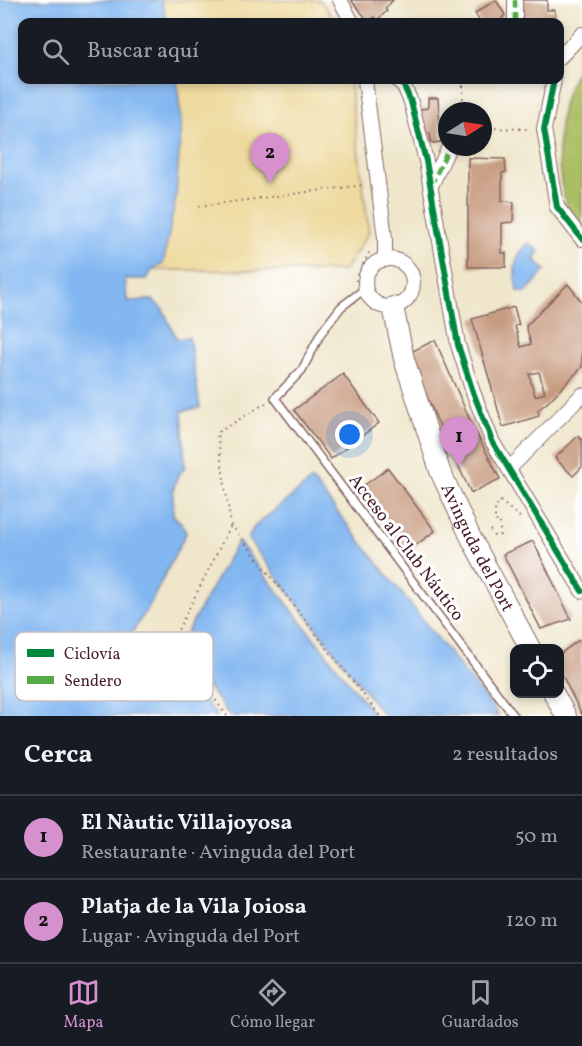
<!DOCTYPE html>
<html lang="es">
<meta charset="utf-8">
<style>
body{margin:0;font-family:Vollkorn,serif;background:#242831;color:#f1f3f6}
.controls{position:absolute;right:18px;bottom:18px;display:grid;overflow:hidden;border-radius:12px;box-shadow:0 3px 9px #0003}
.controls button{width:54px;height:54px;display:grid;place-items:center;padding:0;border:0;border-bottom:2px solid #363941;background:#171b24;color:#f1f3f6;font:30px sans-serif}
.compass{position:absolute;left:438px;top:102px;width:54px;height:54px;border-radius:50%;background:#171b24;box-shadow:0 3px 9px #0003;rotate:78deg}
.you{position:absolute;left:350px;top:435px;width:21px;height:21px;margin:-15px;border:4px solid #fff;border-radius:50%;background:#1a73e8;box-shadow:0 0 0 9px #1a73e833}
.badge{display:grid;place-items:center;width:39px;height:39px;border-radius:50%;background:#d690ce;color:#111;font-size:20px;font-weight:700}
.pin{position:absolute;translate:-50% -50px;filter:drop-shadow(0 2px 3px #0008)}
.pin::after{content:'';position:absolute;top:32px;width:21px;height:18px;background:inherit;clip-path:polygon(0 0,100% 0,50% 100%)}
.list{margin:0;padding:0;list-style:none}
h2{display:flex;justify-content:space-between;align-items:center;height:78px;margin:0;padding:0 24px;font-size:26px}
h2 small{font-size:20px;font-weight:400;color:#9ea1a6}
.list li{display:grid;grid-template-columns:39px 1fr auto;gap:18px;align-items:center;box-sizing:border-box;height:84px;padding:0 24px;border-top:2px solid #363941}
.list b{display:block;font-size:22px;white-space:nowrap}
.list p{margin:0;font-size:20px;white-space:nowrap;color:#9ea1a6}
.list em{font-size:20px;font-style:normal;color:#9ea1a6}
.icon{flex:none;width:33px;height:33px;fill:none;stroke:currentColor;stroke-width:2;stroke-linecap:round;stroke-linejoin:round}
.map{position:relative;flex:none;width:582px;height:716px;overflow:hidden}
.search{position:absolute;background:#171b24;box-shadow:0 3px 9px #0003;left:18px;right:18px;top:18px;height:66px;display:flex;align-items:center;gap:15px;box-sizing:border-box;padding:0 21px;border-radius:12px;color:#9ea1a6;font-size:22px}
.sheet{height:246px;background:#171b24}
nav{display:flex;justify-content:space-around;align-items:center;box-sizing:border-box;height:84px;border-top:2px solid #363941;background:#171b24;font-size:16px;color:#9ea1a6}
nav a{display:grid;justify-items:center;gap:3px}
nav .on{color:#d690ce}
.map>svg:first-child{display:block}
</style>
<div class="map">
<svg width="582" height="716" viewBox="0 0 582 716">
<rect width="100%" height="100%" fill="#fff"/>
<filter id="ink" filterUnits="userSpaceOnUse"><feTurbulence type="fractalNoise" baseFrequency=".0167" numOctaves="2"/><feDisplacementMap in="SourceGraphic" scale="12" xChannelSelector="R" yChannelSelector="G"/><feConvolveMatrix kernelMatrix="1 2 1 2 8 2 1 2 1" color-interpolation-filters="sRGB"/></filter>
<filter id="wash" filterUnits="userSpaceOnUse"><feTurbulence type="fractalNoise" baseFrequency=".008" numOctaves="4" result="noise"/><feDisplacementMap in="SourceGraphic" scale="24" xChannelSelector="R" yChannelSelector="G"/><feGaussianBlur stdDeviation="1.35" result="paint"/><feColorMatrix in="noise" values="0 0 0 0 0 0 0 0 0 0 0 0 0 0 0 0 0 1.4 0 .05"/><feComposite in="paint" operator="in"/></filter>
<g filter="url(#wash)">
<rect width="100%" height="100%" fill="#efe6cb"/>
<path fill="#aabe63" stroke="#7a6e47" stroke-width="1.5" d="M582 64V226C577 219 569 211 566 203 554 163 555 97 582 64Z"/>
<g fill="#eeda9e" stroke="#9c7c64" stroke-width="1.5">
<path d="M161 0H320L336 22H167Z"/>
<path d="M177 80H349L369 232 344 271 152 270 163 264 181 124Z"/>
</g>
<g fill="#82b7f1" stroke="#666b8e" stroke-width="1.5">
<path d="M0 0H161L167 22H22V80H177L181 124 176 197 163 264 152 270 147 279H125L127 301 153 300 163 310 177 339 189 337 200 408 182 411 185 467C171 481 173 496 173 515L181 523 186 533 148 608 118 654 119 669 125 685 141 701 184 675 217 716H0Z"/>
<path d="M528 243 539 251 534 259 545 270 526 293 517 291C514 269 512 260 528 243Z"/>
<path d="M312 480 499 716H384L248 539 254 527Z"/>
<path d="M238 541 375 716H230L178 648Z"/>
</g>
<g id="blocks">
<g fill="#c89c81" fill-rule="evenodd">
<path d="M351 0H393L385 9 387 11 377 20 374 17 369 22Z"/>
<path d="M496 0 505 15 502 18 503 22H480L475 13Z"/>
<path d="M521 0H547V10H555V22H521Z"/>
<path d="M428 98H438L441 142 431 143 430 133H423L420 109 428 108Z"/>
<path d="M468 158 505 159 506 172 502 173V201L514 202 513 222 502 223V253H506V267H468Z"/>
<path d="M568 284 582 302V367L548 402 538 410 539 416 503 427 472 319 514 307 519 325 515 326 521 347 531 344 526 326ZM539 372 545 393 535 396 529 374Z"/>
<path d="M435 340 472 425 500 479 471 493 433 411 419 378 413 354V351Z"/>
<path d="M343 374 379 423 331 459 294 410Z"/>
<path d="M578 436 582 440V467L573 476 555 458Z"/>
<path d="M388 468 435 531 405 553 358 490Z"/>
<path d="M533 541 571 619 541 629 503 554Z"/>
<path d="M579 640 582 646V715L560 671V654Z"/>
</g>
</g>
</g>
<g filter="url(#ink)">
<use href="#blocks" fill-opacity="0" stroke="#846563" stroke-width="1.5"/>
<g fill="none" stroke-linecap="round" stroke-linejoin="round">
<defs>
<path id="lane" d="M366 288 341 307 321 333 302 370 275 398 514 716"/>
<g id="street">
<path d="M340 0 352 22"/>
<path d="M515 22V0"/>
<path d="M560 57 582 34"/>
<path d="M365 80 385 238V260"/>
<path d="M397 80 404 86 411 102 426 161 458 345 473 392 492 441 582 591"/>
<path d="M554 80 544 129 557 207 582 239"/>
<path d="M431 186 449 147"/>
<circle cx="389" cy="283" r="24"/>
<path d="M510 468 582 395"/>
</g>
<g id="secondary">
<path id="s1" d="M393 307 404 359 440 471 471 538 530 648"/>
<path d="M554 694 566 716"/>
</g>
</defs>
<use href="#lane" stroke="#846563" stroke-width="10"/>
<use href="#street" stroke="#846563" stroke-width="16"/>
<use href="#secondary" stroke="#846563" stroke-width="22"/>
<g stroke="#846563" stroke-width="2" stroke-dasharray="1.5 4.5" stroke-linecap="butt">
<path d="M463 111V80"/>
<path d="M483 128 531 129"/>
<path d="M199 206 363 185"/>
<path d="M356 281 359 272 370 251"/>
<path d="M266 403 217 433 231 525 380 716"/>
<path d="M490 530 494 536 500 535V521H495V508L500 501 521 518"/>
<path d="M227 716 178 648 171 644 231 525"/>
</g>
<use href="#lane" stroke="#fff" stroke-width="7"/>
<use href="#street" stroke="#fff" stroke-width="14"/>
<use href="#secondary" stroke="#fff" stroke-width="20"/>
<g stroke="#57aa44" stroke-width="4.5" stroke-dasharray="9 4.5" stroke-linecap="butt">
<path d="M515 22V0"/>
<path d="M431 186 449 147"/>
</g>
<defs>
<g id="cycleway">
<path d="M397 80 404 86 411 102 426 161 458 345 473 392 492 441 582 591"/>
<path d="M554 80 544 129 557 207 582 239"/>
</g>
</defs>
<use href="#cycleway" stroke="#fff" stroke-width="10"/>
<use href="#cycleway" stroke="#00873e" stroke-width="6"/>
</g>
</g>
<g text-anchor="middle" stroke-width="6" stroke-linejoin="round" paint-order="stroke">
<g font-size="18" fill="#4a1f2b" stroke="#fff">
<text transform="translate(407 547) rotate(53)" y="6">Acceso al Club Náutico</text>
<text dy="6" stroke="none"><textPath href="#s1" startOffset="256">Avinguda del Port</textPath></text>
</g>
</g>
<rect x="15" y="632" width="198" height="69" rx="9" fill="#fff" stroke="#c9bcbf" stroke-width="1.5"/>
<rect x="27" y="649" width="27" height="8" fill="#00873e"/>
<rect x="27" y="676" width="27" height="8" fill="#57aa44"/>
<g font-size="16" fill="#4a1f2b">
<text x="64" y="659">Ciclovía</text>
<text x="64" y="686">Sendero</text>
</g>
</svg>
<div class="controls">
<button><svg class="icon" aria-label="locate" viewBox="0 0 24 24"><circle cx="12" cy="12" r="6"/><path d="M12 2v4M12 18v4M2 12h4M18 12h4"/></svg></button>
</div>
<svg class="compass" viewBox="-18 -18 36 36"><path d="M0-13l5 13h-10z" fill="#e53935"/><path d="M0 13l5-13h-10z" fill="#9ea1a6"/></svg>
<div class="you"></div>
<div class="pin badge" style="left:459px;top:467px">1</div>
<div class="pin badge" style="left:270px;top:183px">2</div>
<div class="search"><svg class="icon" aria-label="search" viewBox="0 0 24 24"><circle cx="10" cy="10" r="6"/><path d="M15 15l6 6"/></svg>Buscar aquí</div>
</div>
<section class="sheet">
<h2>Cerca<small>2 resultados</small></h2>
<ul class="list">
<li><span class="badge">1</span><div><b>El Nàutic Villajoyosa</b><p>Restaurante · Avinguda del Port</p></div><em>50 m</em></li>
<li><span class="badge">2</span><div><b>Platja de la Vila Joiosa</b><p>Lugar · Avinguda del Port</p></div><em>120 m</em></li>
</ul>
</section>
<nav>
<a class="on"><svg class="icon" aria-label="map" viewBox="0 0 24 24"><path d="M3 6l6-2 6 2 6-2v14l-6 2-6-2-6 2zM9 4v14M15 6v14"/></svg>Mapa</a>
<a><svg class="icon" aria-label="directions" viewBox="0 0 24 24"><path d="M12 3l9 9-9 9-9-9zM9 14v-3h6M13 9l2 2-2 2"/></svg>Cómo llegar</a>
<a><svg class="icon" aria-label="saved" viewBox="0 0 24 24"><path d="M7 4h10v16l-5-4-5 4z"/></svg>Guardados</a>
</nav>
